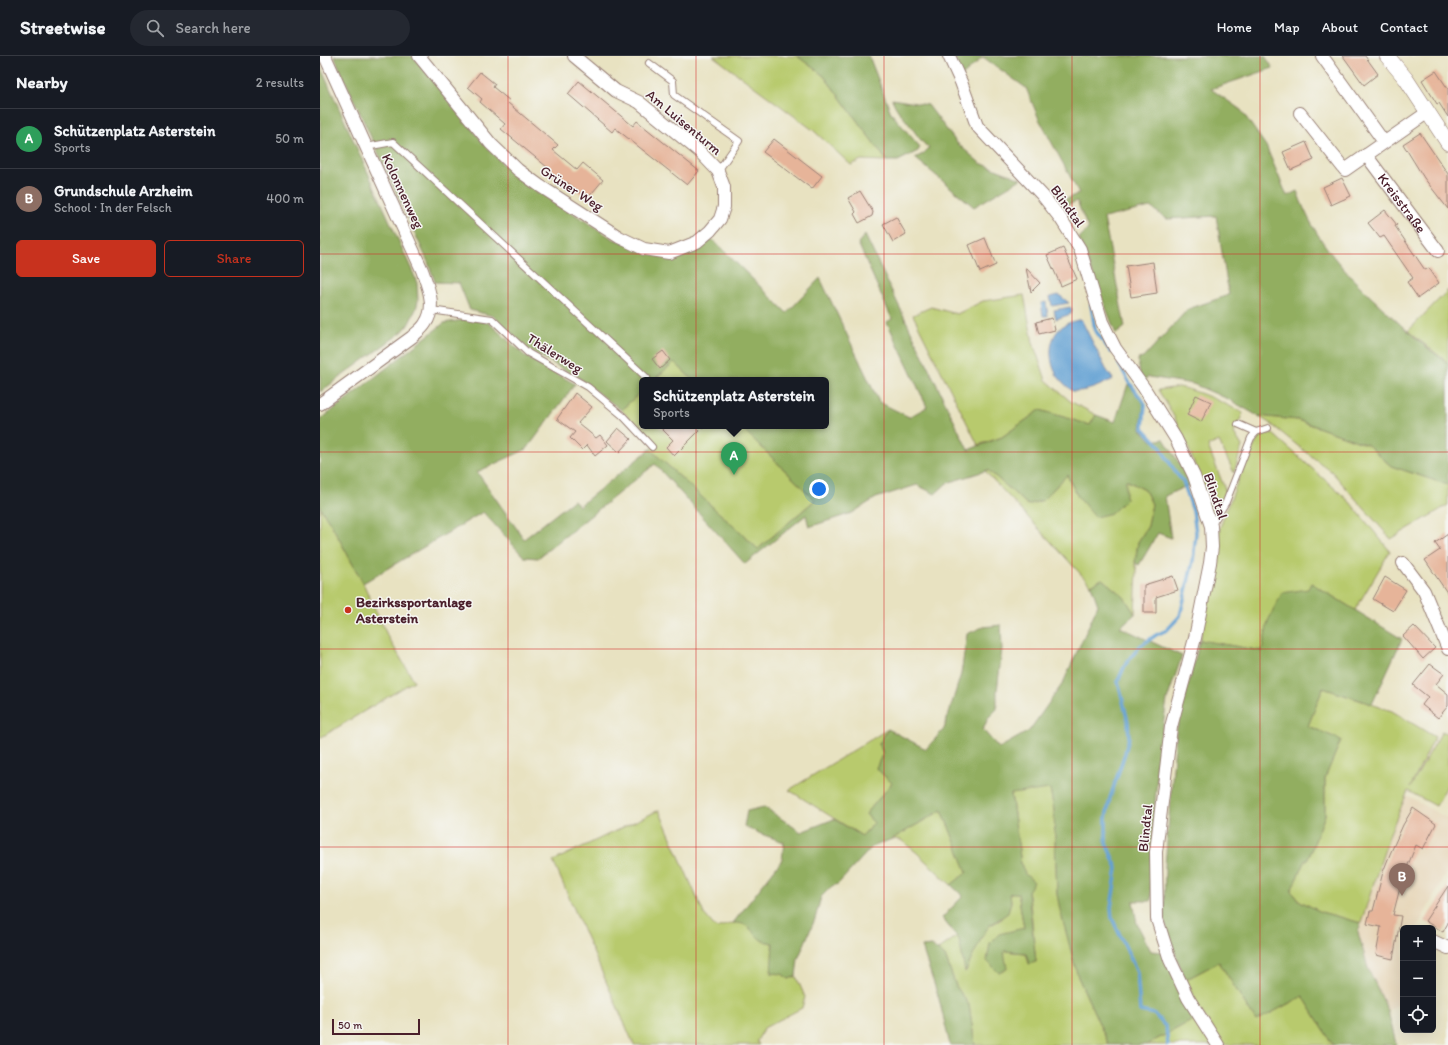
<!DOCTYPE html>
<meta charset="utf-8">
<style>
body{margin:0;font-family:Itim,sans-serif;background:#242831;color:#f1f3f6}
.controls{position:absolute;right:12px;bottom:12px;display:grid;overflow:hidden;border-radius:6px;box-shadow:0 4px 16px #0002}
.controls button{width:36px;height:36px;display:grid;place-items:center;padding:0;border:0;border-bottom:1px solid #363941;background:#171b24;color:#f1f3f6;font:20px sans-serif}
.scale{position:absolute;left:12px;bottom:10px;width:88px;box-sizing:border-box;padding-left:4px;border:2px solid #4a1f2b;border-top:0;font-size:11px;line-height:14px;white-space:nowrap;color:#4a1f2b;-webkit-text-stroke:3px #f6f6f2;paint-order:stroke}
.you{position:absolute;left:499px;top:433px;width:14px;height:14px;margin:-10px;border:3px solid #fff;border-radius:50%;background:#1a73e8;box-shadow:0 0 0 6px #1a73e833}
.badge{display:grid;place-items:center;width:26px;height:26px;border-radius:50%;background:#c8321e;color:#fff;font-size:13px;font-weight:700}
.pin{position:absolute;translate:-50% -33px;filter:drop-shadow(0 1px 2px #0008)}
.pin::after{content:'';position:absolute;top:21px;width:14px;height:12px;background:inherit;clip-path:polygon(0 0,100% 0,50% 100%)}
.popup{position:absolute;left:319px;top:321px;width:190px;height:52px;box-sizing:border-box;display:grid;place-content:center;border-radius:6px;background:#171b24;filter:drop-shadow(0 1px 3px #0005);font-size:13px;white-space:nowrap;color:#9ea1a6}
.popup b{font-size:15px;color:#f1f3f6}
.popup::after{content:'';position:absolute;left:50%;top:100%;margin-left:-8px;border:8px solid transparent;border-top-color:#171b24}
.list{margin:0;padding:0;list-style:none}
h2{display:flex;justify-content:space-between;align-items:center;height:52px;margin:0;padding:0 16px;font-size:17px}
h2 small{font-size:13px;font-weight:400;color:#9ea1a6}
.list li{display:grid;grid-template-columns:26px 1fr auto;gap:12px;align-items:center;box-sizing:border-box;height:60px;padding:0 16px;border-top:1px solid #363941}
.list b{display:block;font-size:15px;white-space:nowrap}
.list p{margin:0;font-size:13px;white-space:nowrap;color:#9ea1a6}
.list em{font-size:13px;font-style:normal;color:#9ea1a6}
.actions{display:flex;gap:8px;padding:12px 16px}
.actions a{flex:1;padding:9px 0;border:1px solid #c8321e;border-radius:6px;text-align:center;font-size:14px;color:#c8321e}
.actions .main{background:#c8321e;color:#fff}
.icon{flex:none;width:22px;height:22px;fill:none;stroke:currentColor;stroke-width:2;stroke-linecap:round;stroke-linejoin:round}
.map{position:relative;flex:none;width:1128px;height:989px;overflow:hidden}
header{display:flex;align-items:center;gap:24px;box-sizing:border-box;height:56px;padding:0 20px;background:#171b24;border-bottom:1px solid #363941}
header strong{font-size:19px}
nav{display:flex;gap:22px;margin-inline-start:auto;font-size:14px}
.search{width:280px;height:36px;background:#242831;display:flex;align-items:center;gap:10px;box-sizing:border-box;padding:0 14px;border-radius:22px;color:#9ea1a6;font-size:15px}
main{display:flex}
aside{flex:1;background:#171b24}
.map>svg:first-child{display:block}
</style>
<header>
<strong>Streetwise</strong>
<div class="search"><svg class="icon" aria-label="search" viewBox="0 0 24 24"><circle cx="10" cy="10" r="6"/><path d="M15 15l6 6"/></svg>Search here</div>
<nav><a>Home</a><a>Map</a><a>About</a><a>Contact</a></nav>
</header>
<main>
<aside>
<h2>Nearby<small>2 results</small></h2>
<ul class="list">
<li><span class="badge" style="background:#2e9e5b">A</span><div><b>Schützenplatz Asterstein</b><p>Sports</p></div><em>50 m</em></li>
<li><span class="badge" style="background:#8d6e63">B</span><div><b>Grundschule Arzheim</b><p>School · In der Felsch</p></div><em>400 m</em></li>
</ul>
<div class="actions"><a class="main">Save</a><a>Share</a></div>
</aside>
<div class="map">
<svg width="1128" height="989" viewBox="0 0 1128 989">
<rect width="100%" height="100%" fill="#f6f6f2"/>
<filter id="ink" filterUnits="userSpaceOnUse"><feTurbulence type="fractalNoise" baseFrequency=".025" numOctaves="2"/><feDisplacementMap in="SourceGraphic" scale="8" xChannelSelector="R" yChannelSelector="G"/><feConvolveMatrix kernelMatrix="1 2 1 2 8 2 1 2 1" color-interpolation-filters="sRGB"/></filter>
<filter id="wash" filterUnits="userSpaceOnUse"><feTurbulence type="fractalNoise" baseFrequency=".012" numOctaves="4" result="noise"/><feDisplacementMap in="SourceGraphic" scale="16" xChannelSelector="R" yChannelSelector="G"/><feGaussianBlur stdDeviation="0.9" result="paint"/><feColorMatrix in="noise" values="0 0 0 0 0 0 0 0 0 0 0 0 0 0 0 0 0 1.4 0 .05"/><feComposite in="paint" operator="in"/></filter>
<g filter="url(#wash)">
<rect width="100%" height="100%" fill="#e8e2c1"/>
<path fill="#e6d5b7" d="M1086 739 1128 763V813L1097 872H1083V945L1068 955 1048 912 1038 876 1070 777Z"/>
<g fill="#b8ca6d" stroke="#81744c">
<path d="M393 0H477L504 20 567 105 541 104 531 109 493 74Z"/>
<path d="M1128 234V307L1088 275Z"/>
<path d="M704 239 713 287 726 324 750 345 776 359 770 369 720 354 682 381 658 389 593 259 611 251 637 258 663 245Z"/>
<path d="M354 306 373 324H334Z"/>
<path d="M859 331C882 336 902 346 923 357L914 377 922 390 914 417 899 385 888 390 906 436 893 460C878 418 864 371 838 334Z"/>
<path d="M322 335V370H420L495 444 438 493 330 393 336 389 301 354Z"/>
<path d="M938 360 978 364 1048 389 1071 410 1128 429V449L1071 483 1012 416 978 390 951 368Z"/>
<path d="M947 378H953L1029 445 1070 495 1035 554 991 527 989 533 948 565 942 595 880 584 895 509 898 486 899 474 923 411 932 394 938 383 943 379Z"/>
<path d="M668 414 708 449 723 444 747 419 758 441 805 424 825 434 832 448 828 470 818 486 815 507 817 514 815 558 804 541 782 523 771 529 665 415Z"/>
<path d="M0 451 11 468 43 527 68 581 94 625 0 682Z"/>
<path d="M1003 632 1072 655 1115 681 1090 732 1122 675 1128 678V728L1116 750 1088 735 1070 777 1041 867 1001 856 980 845 971 835 985 804 987 805 1005 759V722L1021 684 988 670Z"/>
<path d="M568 673 559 688 563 697 556 712 572 727 546 758 554 767 542 780 469 734Z"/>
<path d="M730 732 734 754 737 838 758 921 789 989H655L649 949 636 930 625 900 618 894 637 880C641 884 643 907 646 915L662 879 669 870 680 864 691 846 690 837 698 836 704 872 684 895 706 897 716 906C712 874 712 838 701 808L691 737Z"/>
<path d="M339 754 384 858 396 872 413 867 422 866 434 875 441 884 453 887 452 917 462 918 469 923 476 920 485 941 482 952 444 972 437 985 439 989H314L233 805Z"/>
<path d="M622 754 648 817 631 829 596 796 581 784 572 783Z"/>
<path d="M899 906 936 965 983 940 1013 989H902L880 954 865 924Z"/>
<path d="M877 962 894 989H826Z"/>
</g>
<g fill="#92ae60" stroke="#6e6646">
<path d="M14 0H93L167 91 184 109 203 125 293 183 355 201 367 198 380 192 392 183 467 257 500 222 559 346 589 361 607 351 567 266 572 263 538 187 545 179 648 394 682 381 720 354 770 369 776 359 795 366 808 328 824 348 821 373 832 385 844 383 873 429 862 432 845 440 851 482 838 477 819 509 815 507 818 486 828 470 832 448 825 434 806 424V443L792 457 775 461 758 441 747 419 723 444 708 449 668 414 627 427 615 438 597 429 556 442 532 457 489 471 486 459 425 508 335 408 218 502 204 501 163 456 43 527 11 468 0 451V364L124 267 149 263 169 267 205 300 255 328 207 393 157 416 204 483 254 444 259 450 330 393 438 493 495 444 420 370H506V324H373L354 306 334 324H322V335L301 354 259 322 209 294 173 260 150 254 139 227 115 226 108 206Z"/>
<path d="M477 0H549L571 57 600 91 598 95 578 105H567L504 20Z"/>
<path d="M634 0H945L953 12 891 33 921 54 946 90 967 140 977 135C995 187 1028 220 1067 256 1086 274 1106 292 1128 307V429L1071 410 1048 389 978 364 938 360 908 343 873 328 829 321 824 324 820 319 818 303 823 302 868 253 909 239 896 160 847 163 830 151 784 162 805 271 796 278 759 182 768 173 757 145 739 152 735 149 759 137 719 63 706 32 663 1 642 20Z"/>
<path d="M0 10 94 219 97 227 98 245 96 253 88 269 82 276 0 336Z"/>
<path d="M572 43 608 49 637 87 660 107 701 123 654 151 595 102 603 98 609 92C602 87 597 79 592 72 584 61 577 56 572 43Z"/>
<path d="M782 523 804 541 815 558 800 571 862 600 847 644 839 697 832 783 831 845H813L817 868 831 895 842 896 877 962 826 989H789L758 921 740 854 737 838 734 754 730 733 691 738 701 808 705 818 714 826 708 835 716 906 709 908 706 897 684 895 687 913 679 917 667 905 670 887 679 878 704 872 698 837H690L691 846 688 857 669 870 663 879 645 916 639 883 622 862 643 840 631 829 647 816 622 754 572 783 552 791 518 828 512 830 501 841 495 863 478 903 476 920 469 923 462 918 451 917 453 887C449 886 443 886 440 883 430 874 428 866 413 867L462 804 464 786 441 778 424 770 427 755 444 751 481 776 514 763 542 780 554 767 546 758 572 727 556 712 563 697 559 688 568 673 606 693 624 673 641 618 647 578 663 571 681 569 682 593 677 635V653L668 662 663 674 679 692 709 675 743 627 778 549 771 529Z"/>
<path d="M991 527 1082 583 1052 648 1003 632 988 670 1021 684 1005 722V759L987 805 985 804 971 835 980 845 1001 856 1041 867 1038 876 1048 912 1068 955 1076 988 1075 989H1013L983 940 936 965 899 906 865 924 854 894 844 863 845 810 856 676 880 584 942 595 948 565 962 537 988 533Z"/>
<path d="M612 890 625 900 636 930 649 949 655 989H630L619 943 602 891Z"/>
</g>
<g fill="#62a0d3" stroke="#56607f">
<path d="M739 239 749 247 732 250 730 241Z"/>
<path d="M726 246 728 260H723L721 247Z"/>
<path d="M750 251 752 253 751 258 736 263 734 254Z"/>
<path d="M761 263 786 313 793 323C779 330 768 336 752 335 748 331 743 327 739 322 728 308 727 281 743 270 748 266 755 265 761 263Z"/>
</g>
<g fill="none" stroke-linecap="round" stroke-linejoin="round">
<g stroke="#62a0d3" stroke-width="3.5">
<path d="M771 249 775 274 791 296"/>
<path d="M799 308 809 326 825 348 823 372 839 389 856 417 863 425 873 455 876 477 873 505 860 560 847 574 836 579 819 591 805 609 798 625 808 666 809 681 805 697 790 742 786 762V787L797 812 791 852 792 862 817 916 820 955 834 958 846 971 848 989"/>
</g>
</g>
<g id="blocks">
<g fill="#e6b499">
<path d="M1023 0H1045L1058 18 1044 29Z"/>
<path d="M1116 15 1128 33V61L1119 47 1117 48 1102 24Z"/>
<path d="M160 16 175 28 173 31 190 45 188 47 238 89 233 94 257 114 263 107 283 124 267 143 247 126 244 130 225 113 227 111 181 73 185 68 160 46 162 43 148 31Z"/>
<path d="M259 25 313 70 317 65 379 115 367 129 295 72 292 76 248 38Z"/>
<path d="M1100 77 1128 118V153L1104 122 1083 88Z"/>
<path d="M454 83 502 120 492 133 443 96Z"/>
<path d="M986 86 994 104 971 114 963 96Z"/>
<path d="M1022 122 1031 140 1011 149 1003 131Z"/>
<path d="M540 135 553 156 552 160 539 167 534 158 536 156 528 142Z"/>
<path d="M1065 154 1077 169 1075 170 1105 214 1109 212 1119 227 1098 242 1087 226 1093 222 1064 180 1060 182 1048 167Z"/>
<path d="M576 161 586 178 573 186 563 168Z"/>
<path d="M665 182 676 209 660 216 649 189Z"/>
<path d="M743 192 757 223 741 230 727 199Z"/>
<path d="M833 206 837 237 811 241 806 210Z"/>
<path d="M706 212 720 227 711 236Z"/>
<path d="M732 262 735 274 719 278 716 266Z"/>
<path d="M343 295 350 304 340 313 332 303Z"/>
<path d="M255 337 272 351 258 367 276 382 280 379 288 389 275 400 267 389 262 394 250 382 255 376 237 363Z"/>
<path d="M876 339 891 346 881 366 867 359Z"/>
<path d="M339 370H384L354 400 346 391 353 384Z"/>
<path d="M298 372 311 383 299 396 287 385Z"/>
<path d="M1128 478V538L1105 504 1120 494 1115 487Z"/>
<path d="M853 520 858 534 836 541V557H824V529Z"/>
<path d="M1065 521 1086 534 1073 555 1053 543Z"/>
<path d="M1094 570 1115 592 1103 603 1083 580Z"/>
<path d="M1110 608 1124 618 1116 628 1128 638V650L1118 662 1102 649 1108 641 1093 629Z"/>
<path d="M1093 752 1116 768 1103 793 1096 789 1082 824 1073 859 1081 860 1073 903 1056 899 1061 871 1047 868 1050 855H1053L1063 816 1070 798 1083 769Z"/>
<path d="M1128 830V867L1123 876 1105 865Z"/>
</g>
</g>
</g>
<g filter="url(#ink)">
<use href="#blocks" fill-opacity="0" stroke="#998076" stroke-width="1"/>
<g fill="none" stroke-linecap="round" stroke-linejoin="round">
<defs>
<g id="service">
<path d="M329 7 353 25 354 39 419 85 398 115"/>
<path d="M46 91 73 86 327 322"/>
<path d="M111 254 172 263 208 297 268 331 303 360 332 391"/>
<path d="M918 368 936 376"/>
<path d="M891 470 906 446 931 382 936 376 948 372"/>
</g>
<g id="minor">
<path d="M99 0 171 88 198 114 220 130 299 181 324 193 349 197 377 186 390 175 400 163 404 151V131L398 115 379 95 319 46 296 35 254 0"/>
<path d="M629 0 641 26 657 70 723 140 741 163 760 193 782 266 795 292 824 332 856 383 874 420 891 470 892 491 890 507 875 582 851 671 836 796 837 863 850 904 868 942 898 989"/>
<path d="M1002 0 1064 86"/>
<path d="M980 57 1025 114 1108 56"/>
<path id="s1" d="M1046 99 1118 195"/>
<path d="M0 348 92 281C96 277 102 273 105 268 117 251 108 231 102 214L5 0"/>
<path d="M1083 507 1104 535 1128 593"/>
<path d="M1113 885 1128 892"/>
</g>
<path id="tertiary" d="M1067 0 1086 23 1128 87"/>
</defs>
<use href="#service" stroke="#998076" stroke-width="8"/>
<use href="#minor" stroke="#998076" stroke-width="14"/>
<use href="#tertiary" stroke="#998076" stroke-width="16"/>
<use href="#service" stroke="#fff" stroke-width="6"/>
<use href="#minor" stroke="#fff" stroke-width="12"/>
<use href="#tertiary" stroke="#fff" stroke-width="15"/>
</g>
</g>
<path fill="none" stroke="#d62828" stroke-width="1" stroke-opacity="0.55" d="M188 0V989M376 0V989M564 0V989M752 0V989M940 0V989M0 198H1128M0 396H1128M0 593H1128M0 791H1128"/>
<circle fill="#c8321e" stroke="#f6f6f2" stroke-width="1.5" cx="28" cy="554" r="4"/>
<g text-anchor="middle" stroke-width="3" stroke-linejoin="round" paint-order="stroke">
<g font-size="14" fill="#4a1f2b" stroke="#f6f6f2">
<text transform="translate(364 66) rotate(40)" y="5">Am Luisenturm</text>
<text transform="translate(252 132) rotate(33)" y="5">Grüner Weg</text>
<text transform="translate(83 135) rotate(65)" y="5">Kolonnenweg</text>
<text dy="5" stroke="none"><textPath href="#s1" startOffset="60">Kreisstraße</textPath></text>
<text transform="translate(748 150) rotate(54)" y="5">Blindtal</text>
<text transform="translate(235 297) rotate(32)" y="5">Thälerweg</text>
<text transform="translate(896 440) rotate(71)" y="5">Blindtal</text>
<text transform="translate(825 772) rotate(-84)" y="5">Blindtal</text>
</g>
<g font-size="14" font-weight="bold" fill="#4a1f2b" stroke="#f6f6f2" text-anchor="start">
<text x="36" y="551">Bezirkssportanlage<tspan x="36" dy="16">Asterstein</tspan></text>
</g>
</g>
</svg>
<div class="controls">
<button>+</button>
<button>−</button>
<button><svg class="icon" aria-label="locate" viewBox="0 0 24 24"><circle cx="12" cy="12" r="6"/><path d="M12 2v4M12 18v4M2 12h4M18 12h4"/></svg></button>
</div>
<div class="scale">50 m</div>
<div class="you"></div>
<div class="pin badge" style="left:414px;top:419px;background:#2e9e5b">A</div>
<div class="popup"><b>Schützenplatz Asterstein</b>Sports</div>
<div class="pin badge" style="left:1082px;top:840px;background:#8d6e63">B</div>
</div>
</main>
